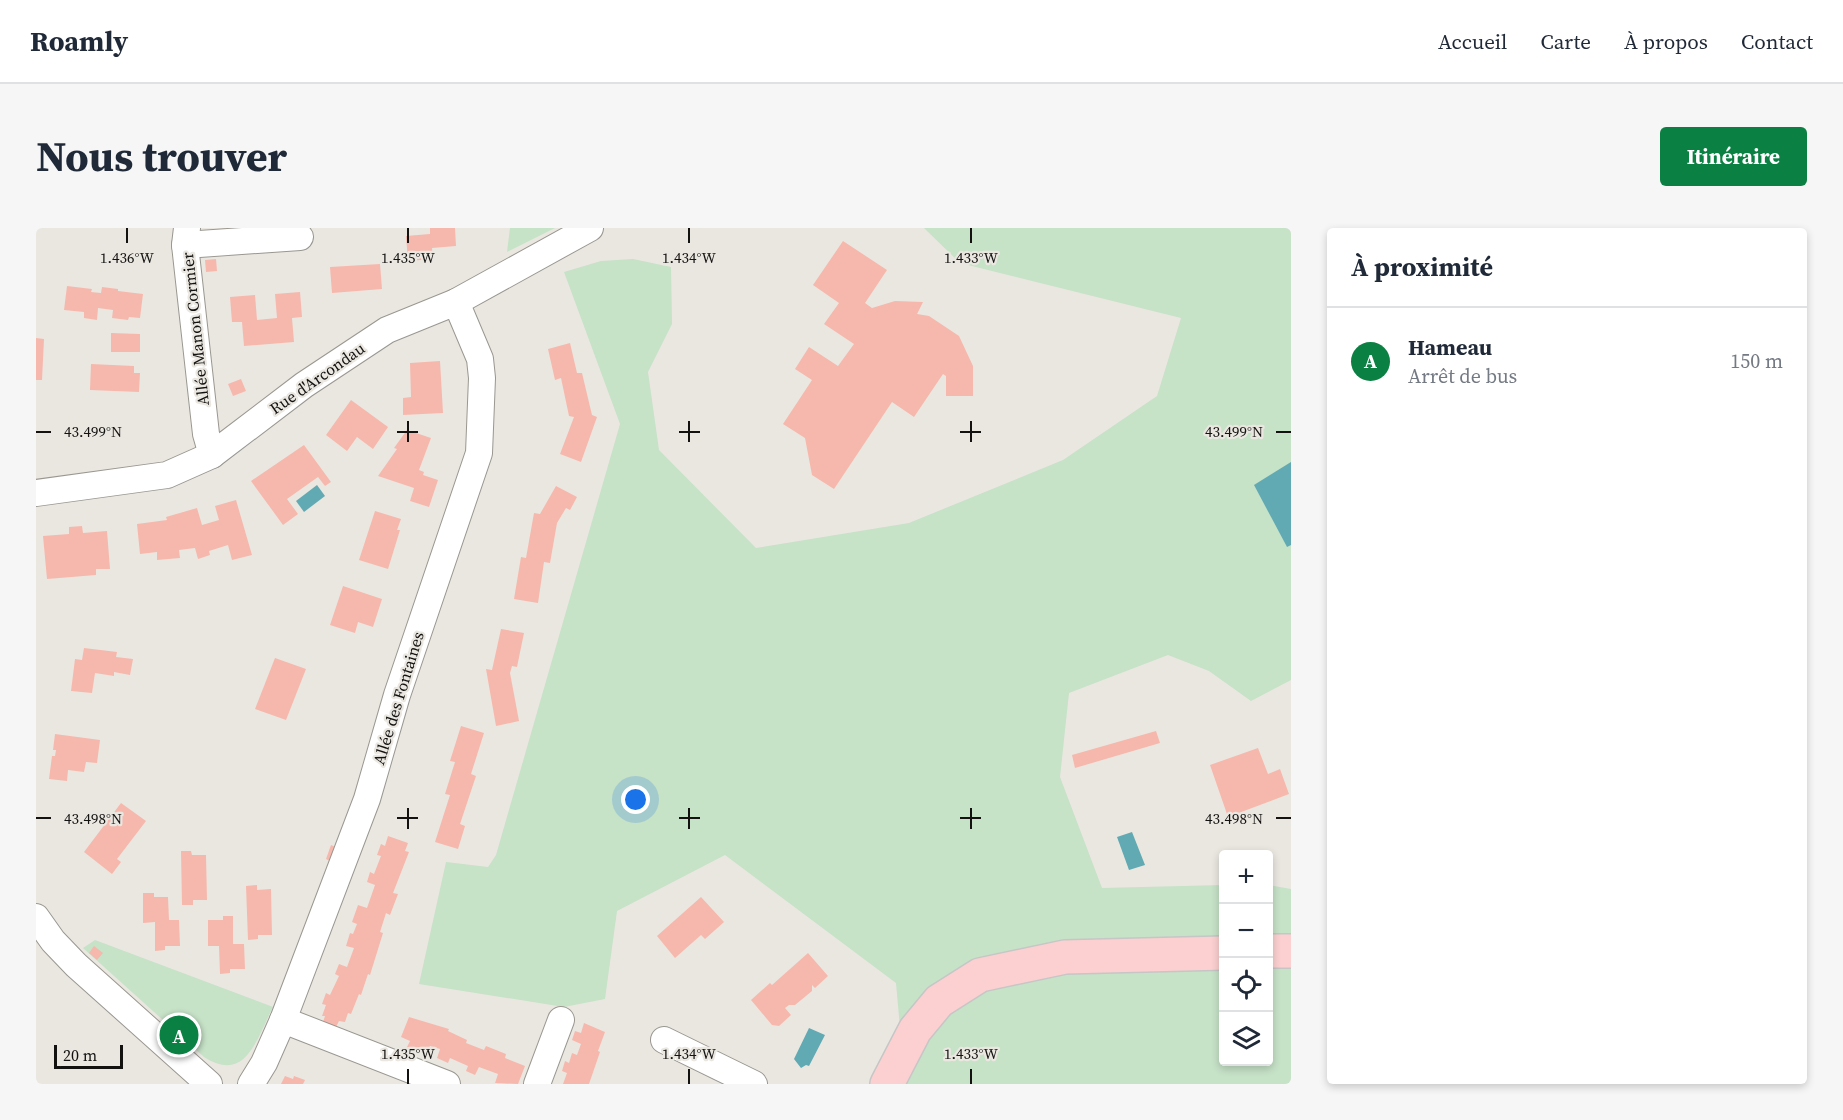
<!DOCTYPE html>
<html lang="fr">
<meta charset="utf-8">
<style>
body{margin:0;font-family:"Source Serif 4",serif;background:#f6f6f7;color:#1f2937}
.controls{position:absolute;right:18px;bottom:18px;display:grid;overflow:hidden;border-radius:6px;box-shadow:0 3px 9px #0003}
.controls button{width:54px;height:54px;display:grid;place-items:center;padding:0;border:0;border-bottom:2px solid #e0e1e3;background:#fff;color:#1f2937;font:30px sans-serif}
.scale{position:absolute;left:18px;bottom:15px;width:69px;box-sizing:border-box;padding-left:6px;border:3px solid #131210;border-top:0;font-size:16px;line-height:21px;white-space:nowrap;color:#131210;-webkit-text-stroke:4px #eae7e1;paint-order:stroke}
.you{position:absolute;left:600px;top:572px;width:21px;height:21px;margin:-15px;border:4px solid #fff;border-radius:50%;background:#1a73e8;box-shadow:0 0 0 9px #1a73e833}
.badge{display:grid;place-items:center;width:39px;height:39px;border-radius:50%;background:#0b8043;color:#fff;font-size:20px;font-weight:700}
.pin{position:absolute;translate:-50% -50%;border:3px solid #fff;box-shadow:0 2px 6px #0006}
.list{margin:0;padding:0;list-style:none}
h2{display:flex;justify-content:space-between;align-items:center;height:78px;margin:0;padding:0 24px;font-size:26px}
h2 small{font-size:20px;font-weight:400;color:#747a83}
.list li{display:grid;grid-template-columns:39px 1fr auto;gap:18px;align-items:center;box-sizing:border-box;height:108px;padding:0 24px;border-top:2px solid #e0e1e3}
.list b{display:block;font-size:22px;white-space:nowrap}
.list p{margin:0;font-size:20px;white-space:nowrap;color:#747a83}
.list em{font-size:20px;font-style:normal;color:#747a83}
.icon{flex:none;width:33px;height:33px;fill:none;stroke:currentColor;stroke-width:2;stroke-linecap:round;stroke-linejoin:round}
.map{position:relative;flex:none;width:1255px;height:856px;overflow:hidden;border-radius:6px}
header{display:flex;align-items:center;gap:36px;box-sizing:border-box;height:84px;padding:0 30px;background:#fff;border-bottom:2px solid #e0e1e3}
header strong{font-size:28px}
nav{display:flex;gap:33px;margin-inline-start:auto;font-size:21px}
.intro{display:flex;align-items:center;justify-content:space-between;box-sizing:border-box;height:144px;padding:0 36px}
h1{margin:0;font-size:42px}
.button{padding:15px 27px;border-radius:6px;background:#0b8043;color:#fff;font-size:21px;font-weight:700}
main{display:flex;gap:36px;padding:0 36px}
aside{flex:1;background:#fff;border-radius:6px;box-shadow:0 3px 9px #0003}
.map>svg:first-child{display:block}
</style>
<header>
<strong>Roamly</strong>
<nav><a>Accueil</a><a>Carte</a><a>À propos</a><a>Contact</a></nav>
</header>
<div class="intro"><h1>Nous trouver</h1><a class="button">Itinéraire</a></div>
<main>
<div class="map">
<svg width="1255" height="856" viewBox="0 0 1255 856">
<rect width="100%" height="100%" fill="#eae7e1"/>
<g fill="#c6e2c7">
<path d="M474 0H519L471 24Z"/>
<path d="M888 0H1255V452L1215 473 1173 443 1132 427 1033 465 1024 549 1066 660 1187 657 1188 834H1232L1233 657 1255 661V856H869L860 755 689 627 581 683 569 771 528 779 383 756 410 634 452 639 460 627 584 196 528 44 565 33 597 31 635 39 636 96 612 144 623 222 720 320 873 295 1027 232 1121 168 1145 90 924 35Z"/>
<path d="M59 712 237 779C221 810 210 856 168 829L47 720Z"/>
</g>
<g fill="#61aab3">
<path d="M1255 234V317L1251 319 1218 257Z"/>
<path d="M281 257 289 268 268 284 260 273Z"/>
<path d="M1096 604 1109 637 1093 642 1081 609Z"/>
<path d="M773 800 789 807 773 838 770 837 765 840 758 831Z"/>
</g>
<g fill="#f6b8ac">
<path d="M394 0H419L420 18 396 20 397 31 372 33 370 8 394 6Z"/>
<path d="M807 13 851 42 829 75 836 80 859 73 887 74 881 86 893 88 923 108 937 138V168H910V148L907 146 878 189 856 174 798 261 776 247 769 210 747 196 776 152 759 141 773 119 802 138 818 116 788 96 803 75 777 57Z"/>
<path d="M180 31 181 43 170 44 169 32Z"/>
<path d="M344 36 346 61 296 65 294 39Z"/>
<path d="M31 58 56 61 55 64 65 65 66 59 82 61V63L107 66 104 90 93 89 92 92 76 90 77 82 62 80 61 92 48 90V84L28 82Z"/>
<path d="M264 64 266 89 256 90 258 114 208 118 206 94H196L194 69 219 67 221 92 241 90 239 66Z"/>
<path d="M75 105 104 106V124H75Z"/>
<path d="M0 110 8 111 6 152H0Z"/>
<path d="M534 115 541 145H546L556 187 561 189 545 234 524 226 538 189 533 188 525 150 519 152 512 121Z"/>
<path d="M404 133 407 185 367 187V170L375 169 374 135Z"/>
<path d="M55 136 98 138V145H104L103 164 54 162Z"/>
<path d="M205 151 210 163 197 168 192 156Z"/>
<path d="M315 172 352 199 337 221 321 209 311 223 290 207Z"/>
<path d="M371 202 395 210 383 242 388 244 387 247 402 252 393 279 374 273 378 260 342 248 361 221 358 220Z"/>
<path d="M268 217 295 254 289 258 282 249 251 271 262 286 247 297 215 253Z"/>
<path d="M520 258 541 269 534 282 530 280 521 295 514 335 508 334 502 375 478 371 485 329 490 330 498 285 504 286Z"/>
<path d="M200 272 216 327 196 332 192 317 173 323 174 327 162 331 159 320 143 322 144 330 121 332V324L104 326 101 296 131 292 130 289 161 280 166 297 183 292 179 278Z"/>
<path d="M339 283 365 291 361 302H364L352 341 323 332Z"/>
<path d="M46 298 47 305 71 303 74 341H60V347L11 351 7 308 33 306V299Z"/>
<path d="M307 358 346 371 337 399 322 394 319 405 294 397Z"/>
<path d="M465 401 488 405 481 439 476 438 474 445 483 493 460 498 450 441 456 442Z"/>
<path d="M48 420 81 424 80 429 97 431 94 447 78 444V448L59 445 56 465 35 463 39 431 46 432Z"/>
<path d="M239 430 270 441 250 492 219 481Z"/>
<path d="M425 498 448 505 435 546 440 548 424 596 429 598 422 621 399 614 414 567 409 566 419 534 414 533Z"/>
<path d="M1120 503 1124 515 1039 540 1036 527Z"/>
<path d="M19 506 64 512 61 535 50 534 48 544 32 542 31 553 13 551 16 528H19L20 522H17Z"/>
<path d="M1222 520 1232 546 1244 541 1253 566 1192 589 1174 537Z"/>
<path d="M85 575 110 593 81 631 85 634 76 646 48 624Z"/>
<path d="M352 608 372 615 369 623 373 624 357 665 362 666 354 687 350 685 344 704 347 705 334 747 332 746 325 767 323 766 315 786 312 785 309 794 303 793 300 799 287 794 289 788H286L290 777 286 776 290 765 294 767 303 748 299 746 303 736 311 739 318 720 310 718 314 705 317 706 321 696 316 694 322 677 331 680 339 657 331 654 334 644 338 646 345 628 341 627 345 616 349 618Z"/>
<path d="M295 617 302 620 296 634 290 631Z"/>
<path d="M145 623H155L156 627H170L171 672H157V677H146Z"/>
<path d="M221 657V662L235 661 236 707H222V711L212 712 210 658Z"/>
<path d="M107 665H118V669H132L133 692H143L144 718H129V722L119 723V694L107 695Z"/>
<path d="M665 669 688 694 669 711 665 707 639 730 621 708Z"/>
<path d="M187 688H197V716H208L209 741H194V745L184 746 183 718H172V692H187Z"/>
<path d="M58 718 67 725 61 732 53 725Z"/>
<path d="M772 725 792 748 779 760 776 757V763L759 777H753L749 780 755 787 743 798 736 797 715 772 734 755 736 757Z"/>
<path d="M373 789 413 801 412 803 431 812 430 815 448 822 450 818 470 826 469 830 489 838 482 856 459 855 462 846 443 839 439 847 430 843 432 838 414 830 412 835 401 830 404 821 394 818 391 826 371 819 374 813 365 809Z"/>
<path d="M548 795 569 804 562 823 564 824 553 856H527L531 845 526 843 529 833 533 835 536 825 541 827 545 816 536 812 539 803 545 805Z"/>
<path d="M249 848 257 851 258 848 269 852 267 856H245Z"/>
</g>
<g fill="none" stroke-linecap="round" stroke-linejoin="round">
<defs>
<g id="minor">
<path d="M151 0 149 17 170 206 176 227"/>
<path d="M149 17 264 9"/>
<path d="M0 265 131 247 176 227 268 157 351 102 420 74 554 0"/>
<path d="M0 689 17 713 40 737 173 856"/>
<path d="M247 792 411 856"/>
<path d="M628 812 718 856"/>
<path d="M215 856 228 835 247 792 331 571 361 467 443 225 446 150 444 131 420 74"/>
<path d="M501 856 525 792"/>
</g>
<g id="major">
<path d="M1232 723H1255"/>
<path d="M851 856 879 802 903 773 944 747 1029 729 1188 725"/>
</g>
</defs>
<use href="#minor" stroke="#9a9791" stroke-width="28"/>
<use href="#major" stroke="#c6c6c6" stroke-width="36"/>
<use href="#minor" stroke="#fff" stroke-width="26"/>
<use href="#major" stroke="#fcd0d0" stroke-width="33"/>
</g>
<path fill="none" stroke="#131210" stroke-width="2" d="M91 0V15M372 0V15M653 0V15M935 0V15M372 193V214M653 193V214M935 193V214M0 204H15M361 204H382M643 204H664M924 204H945M1240 204H1255M372 580V601M653 580V601M935 580V601M0 590H15M361 590H382M643 590H664M924 590H945M1240 590H1255M372 841V856M653 841V856M935 841V856"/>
<g text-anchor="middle" stroke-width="4.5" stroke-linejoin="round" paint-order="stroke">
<g font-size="16" fill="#131210" stroke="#eae7e1">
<text transform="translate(159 101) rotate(-96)" y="6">Allée Manon Cormier</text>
<text transform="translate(281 150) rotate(-35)" y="6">Rue d'Arcondau</text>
<text transform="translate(362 470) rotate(-73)" y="6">Allée des Fontaines</text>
</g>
</g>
<g font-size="15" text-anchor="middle" fill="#131210" stroke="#eae7e1" stroke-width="4.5" stroke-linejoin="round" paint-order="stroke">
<text x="91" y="35">1.436°W</text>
<text x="372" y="35">1.435°W</text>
<text x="653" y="35">1.434°W</text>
<text x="935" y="35">1.433°W</text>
<text x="57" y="209">43.499°N</text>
<text x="1198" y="209">43.499°N</text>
<text x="57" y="596">43.498°N</text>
<text x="1198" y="596">43.498°N</text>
<text x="372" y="831">1.435°W</text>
<text x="653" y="831">1.434°W</text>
<text x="935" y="831">1.433°W</text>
</g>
</svg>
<div class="controls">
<button>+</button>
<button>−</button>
<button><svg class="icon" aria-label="locate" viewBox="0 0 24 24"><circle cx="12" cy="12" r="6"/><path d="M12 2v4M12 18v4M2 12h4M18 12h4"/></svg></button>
<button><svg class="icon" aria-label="layers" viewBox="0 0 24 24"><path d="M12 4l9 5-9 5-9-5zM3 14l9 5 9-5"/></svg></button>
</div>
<div class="scale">20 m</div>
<div class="you"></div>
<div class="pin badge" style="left:143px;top:807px">A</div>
</div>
<aside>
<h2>À proximité<small></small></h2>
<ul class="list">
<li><span class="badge">A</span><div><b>Hameau</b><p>Arrêt de bus</p></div><em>150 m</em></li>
</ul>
</aside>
</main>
